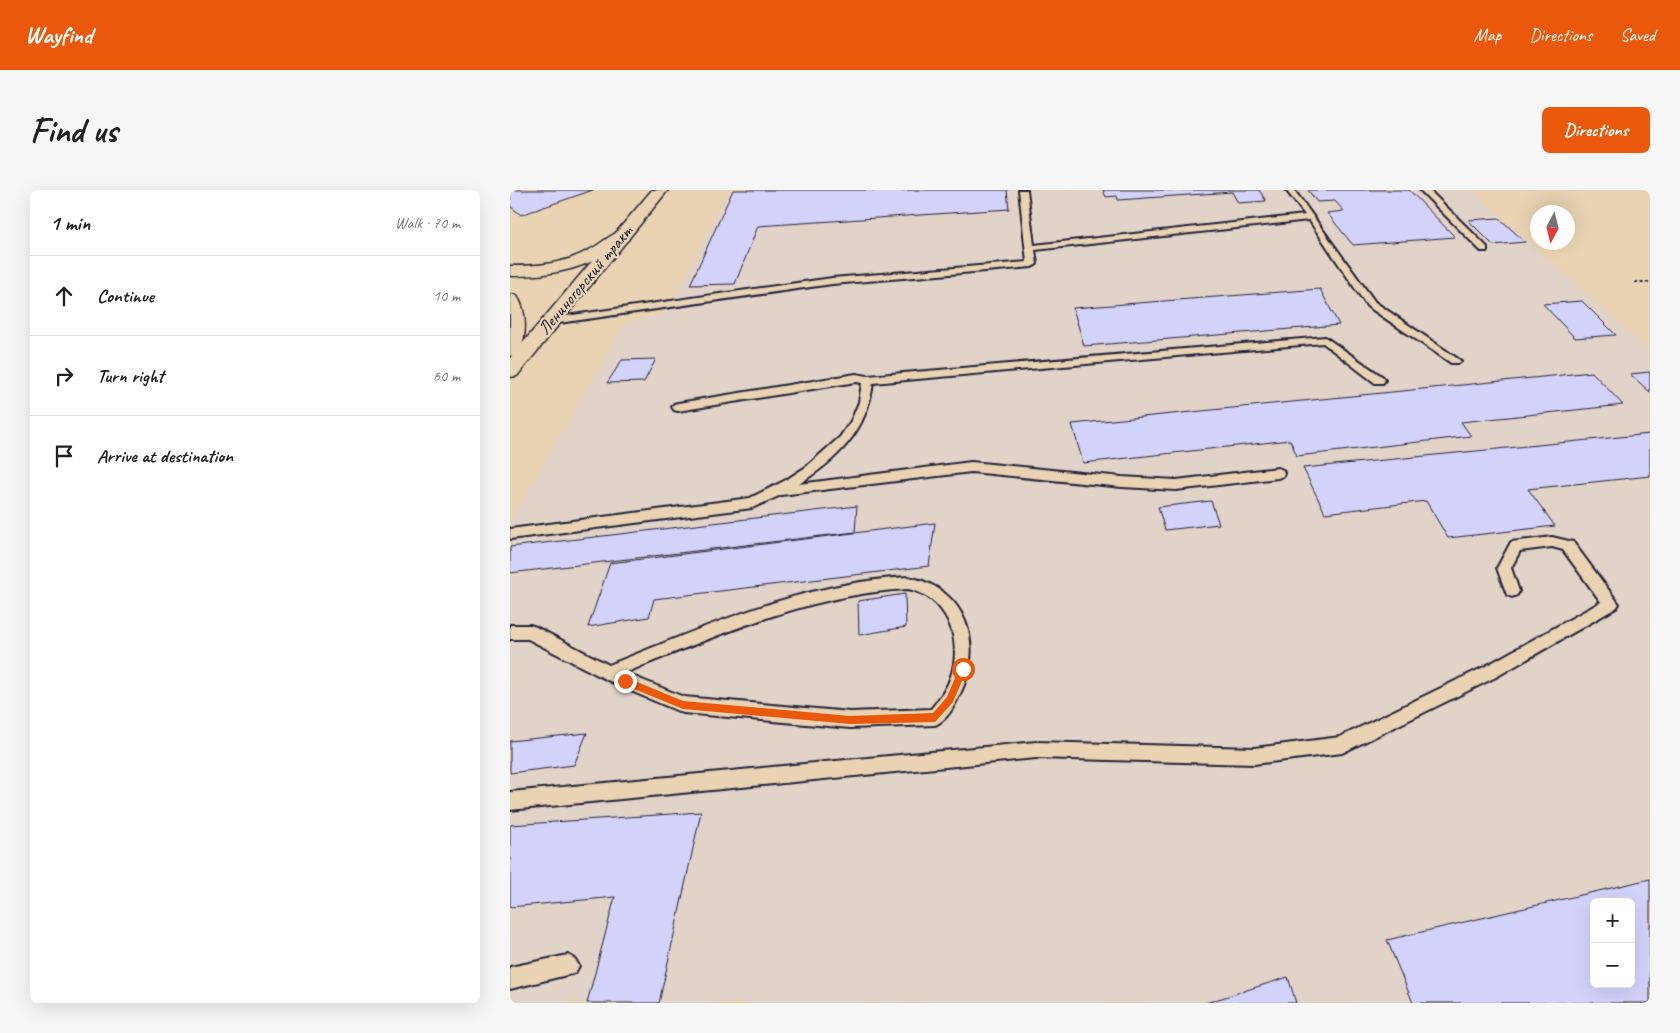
<!DOCTYPE html>
<meta charset="utf-8">
<style>
body{margin:0;font-family:Caveat,sans-serif;background:#f6f6f6;color:#202124}
.controls{position:absolute;right:15px;bottom:15px;display:grid;overflow:hidden;border-radius:8px;box-shadow:0 5px 20px #0002}
.controls button{width:45px;height:45px;display:grid;place-items:center;padding:0;border:0;border-bottom:1px solid #e0e0e0;background:#fff;color:#202124;font:25px sans-serif}
.compass{position:absolute;left:1020px;top:15px;width:45px;height:45px;border-radius:50%;background:#fff;box-shadow:0 5px 20px #0002;rotate:187deg}
.stop{position:absolute;width:15px;height:15px;margin:-11px;border:4px solid #ea580c;border-radius:50%;background:#fff}
.stop.end{background:#ea580c;border-color:#fff;box-shadow:0 1px 5px #0008}
.list{margin:0;padding:0;list-style:none}
h2{display:flex;justify-content:space-between;align-items:center;height:65px;margin:0;padding:0 20px;font-size:21px}
h2 small{font-size:16px;font-weight:400;color:#757577}
.list li{display:grid;grid-template-columns:32px 1fr auto;gap:15px;align-items:center;box-sizing:border-box;height:80px;padding:0 20px;border-top:1px solid #e0e0e0}
.list b{display:block;font-size:19px;white-space:nowrap}
.list em{font-size:16px;font-style:normal;color:#757577}
.icon{flex:none;width:28px;height:28px;fill:none;stroke:currentColor;stroke-width:2;stroke-linecap:round;stroke-linejoin:round}
.map{position:relative;flex:none;width:1140px;height:813px;overflow:hidden;border-radius:8px}
header{display:flex;align-items:center;gap:30px;box-sizing:border-box;height:70px;padding:0 25px;background:#ea580c;color:#fff}
header strong{font-size:24px}
nav{display:flex;gap:28px;margin-inline-start:auto;font-size:18px}
.intro{display:flex;align-items:center;justify-content:space-between;box-sizing:border-box;height:120px;padding:0 30px}
h1{margin:0;font-size:35px}
.button{padding:12px 22px;border-radius:8px;background:#ea580c;color:#fff;font-size:18px;font-weight:700}
main{display:flex;gap:30px;padding:0 30px}
aside{flex:1;background:#fff;border-radius:8px;box-shadow:0 5px 20px #0002}
.map>svg:first-child{display:block}
</style>
<header>
<strong>Wayfind</strong>
<nav><a>Map</a><a>Directions</a><a>Saved</a></nav>
</header>
<div class="intro"><h1>Find us</h1><a class="button">Directions</a></div>
<main>
<aside>
<h2>1 min<small>Walk · 70 m</small></h2>
<ul class="list">
<li><svg class="icon" aria-label="ahead" viewBox="0 0 24 24"><path d="M12 20V5M6 11l6-6 6 6"/></svg><div><b>Continue</b></div><em>10 m</em></li>
<li><svg class="icon" aria-label="right" viewBox="0 0 24 24"><path d="M7 20v-9h11M14 6l5 5-5 5"/></svg><div><b>Turn right</b></div><em>60 m</em></li>
<li><svg class="icon" aria-label="arrive" viewBox="0 0 24 24"><path d="M6 21V4h12l-3 4 3 4H6"/></svg><div><b>Arrive at destination</b></div></li>
</ul>
</aside>
<div class="map">
<svg width="1140" height="813" viewBox="0 0 1140 813">
<rect width="100%" height="100%" fill="#e9d3b2"/>
<filter id="ink" filterUnits="userSpaceOnUse"><feTurbulence type="fractalNoise" baseFrequency=".02" numOctaves="2"/><feDisplacementMap in="SourceGraphic" scale="10" xChannelSelector="R" yChannelSelector="G"/><feConvolveMatrix kernelMatrix="1 2 1 2 8 2 1 2 1" color-interpolation-filters="sRGB"/></filter>
<g filter="url(#ink)">
<path fill="#e2d3c8" fill-rule="evenodd" d="M218 0H962L1140 161V288L1064 297 1140 289V813H0V384L165 364 0 383V331L116 132 155 124 172 95ZM1084 712H1121V794H1084Z"/>
<g fill="#d3d2fa" stroke="#22223b" fill-rule="evenodd">
<path d="M0 0H83L11 25 0 16Z"/>
<path d="M223 0H497L499 19 248 36 225 94 180 95Z"/>
<path d="M593 0H749L756 11 728 13 722 2 608 10 607 6 596 7Z"/>
<path d="M798 0H899L945 47 843 55 817 23 834 21 825 11 807 12Z"/>
<path d="M989 28 1015 52 983 55 958 30Z"/>
<path d="M810 99 829 135 574 156 563 118Z"/>
<path d="M1072 111 1106 145 1065 148 1033 114Z"/>
<path d="M146 169 134 192 97 193 112 170Z"/>
<path d="M1082 182 1113 215 951 232 961 246 787 266 780 250 573 273 562 234Z"/>
<path d="M1140 182V202L1120 184Z"/>
<path d="M1140 244V286L1018 299 1045 336 938 348 916 311 815 323 793 278Z"/>
<path d="M701 311 709 334 655 340 648 317Z"/>
<path d="M347 316 345 342 0 383V357Z"/>
<path d="M425 333 419 376 144 409 139 427 78 437 100 373Z"/>
<path d="M395 404 396 437 349 445 348 411Z"/>
<path d="M77 543 64 575 0 583V551Z"/>
<path d="M191 622 149 813H77L105 707 0 717V635Z"/>
<path d="M1140 689V813H903L877 750ZM1084 712H1121V794H1084Z"/>
<path d="M778 787 786 813H696L759 793Z"/>
</g>
<g fill="none" stroke-linecap="round" stroke-linejoin="round">
<defs>
<g id="lane">
<path d="M509 0H517L524 55 795 25 776 0H784L865 112 951 171 949 173H941L857 116 799 30 525 60 527 74 522 77 322 94 42 134 37 131 42 128 322 88 517 72Z"/>
<path d="M910 0H919L977 57V61H971Z"/>
<path d="M815 147 873 187 875 190 873 193H865L813 153 363 193C357 241 328 269 289 294L461 272 612 287 666 290 768 278 773 280 774 283 773 286 768 288 666 300 612 297 461 282 271 305 242 318 0 349V339L240 308 276 290 296 277 330 247 341 231 349 212 352 193 346 192 168 221 164 220 162 217 164 214 168 213 346 184 358 186Z"/>
<path d="M1042 347 1063 352 1106 410 1109 414 1106 418 986 487 832 563 744 574 526 568 0 620V602L526 552 744 558 830 547 974 477 1091 412 1053 360 1042 357 1010 361 1001 378 1009 401 1007 405 1002 407 997 405 987 378 1001 352Z"/>
<path d="M398 387C457 398 475 456 449 506 444 517 436 531 425 535L340 538 173 523 109 496 18 449H0V435H20L26 437 99 475C195 437 293 392 398 387ZM398 399C437 407 453 450 441 486 437 499 429 509 421 519L340 522 174 507 115 483C206 446 299 404 398 399Z"/>
<path d="M58 765 65 769 69 776 65 783 0 799V777Z"/>
</g>
<g id="secondary">
<path d="M112 41 118 42 120 46 118 50C80 78 47 86 0 86V76C28 76 54 74 79 60 90 55 100 44 112 41Z"/>
<path d="M0 104 7 106C17 121 18 149 7 164L0 166Z"/>
</g>
<path id="primary" d="M142 0H158L7 186 0 187V168Z"/>
</defs>
<use href="#lane" stroke="#22223b" stroke-width="4"/>
<use href="#secondary" stroke="#22223b" stroke-width="3"/>
<use href="#primary" stroke="#22223b" stroke-width="3"/>
<path stroke="#22223b" stroke-width="2" stroke-dasharray="3 2.5" stroke-linecap="butt" d="M1125 92H1140"/>
<use href="#lane" fill="#e9d3b2" fill-rule="evenodd"/>
<use href="#secondary" fill="#e9d3b2" fill-rule="evenodd"/>
<use href="#primary" fill="#e9d3b2" fill-rule="evenodd"/>
</g>
</g>
<path fill="#ea580c" d="M453 475 457 479 443 512 425 532 340 534 173 519 112 494 110 491 115 487 173 511 340 526 423 523 437 507 450 476Z"/>
<g text-anchor="middle" stroke-width="4.5" stroke-linejoin="round" paint-order="stroke">
<g font-size="18" fill="#22223b" stroke="#e9d3b2">
<text transform="translate(75 90) rotate(-50)" y="6">Лениногорский тракт</text>
</g>
</g>
</svg>
<div class="controls">
<button>+</button>
<button>−</button>
</div>
<svg class="compass" viewBox="-18 -18 36 36"><path d="M0-13l5 13h-10z" fill="#e53935"/><path d="M0 13l5-13h-10z" fill="#757577"/></svg>
<div class="stop" style="left:453px;top:479px"></div>
<div class="stop end" style="left:115px;top:491px"></div>
</div>
</main>
